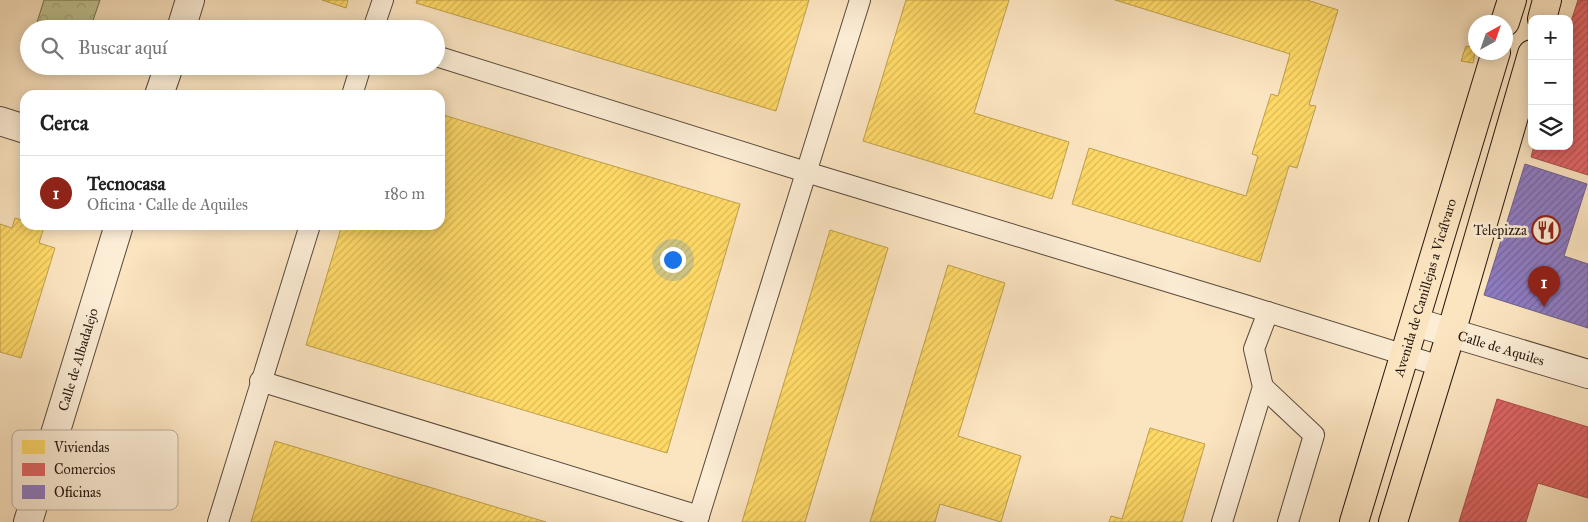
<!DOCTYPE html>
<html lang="es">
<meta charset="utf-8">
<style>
body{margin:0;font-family:"IM FELL Great Primer",serif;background:#f6f6f6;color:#222}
.controls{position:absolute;right:15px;top:15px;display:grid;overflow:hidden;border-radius:10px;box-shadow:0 2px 12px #0003}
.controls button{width:45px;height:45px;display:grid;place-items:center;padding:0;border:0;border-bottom:1px solid #e0e0e0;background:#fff;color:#222;font:25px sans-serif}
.compass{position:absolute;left:1468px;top:15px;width:45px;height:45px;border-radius:50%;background:#fff;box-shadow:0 2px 12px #0003;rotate:40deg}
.you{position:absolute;left:672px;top:259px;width:18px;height:18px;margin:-12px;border:4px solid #fff;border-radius:50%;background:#1a73e8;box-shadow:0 0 0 8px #1a73e833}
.badge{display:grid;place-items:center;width:32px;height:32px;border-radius:50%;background:#8f2418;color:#fff;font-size:16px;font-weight:700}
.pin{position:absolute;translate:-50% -41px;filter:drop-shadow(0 1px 2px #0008)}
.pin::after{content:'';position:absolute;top:26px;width:18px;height:15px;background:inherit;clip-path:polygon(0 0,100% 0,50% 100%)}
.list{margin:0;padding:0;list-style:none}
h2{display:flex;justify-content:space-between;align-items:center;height:65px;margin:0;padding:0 20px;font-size:21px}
h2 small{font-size:16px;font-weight:400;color:#767676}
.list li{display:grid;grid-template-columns:32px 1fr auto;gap:15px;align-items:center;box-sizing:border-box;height:75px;padding:0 20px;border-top:1px solid #e0e0e0}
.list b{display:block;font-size:19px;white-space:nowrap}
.list p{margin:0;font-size:16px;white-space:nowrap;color:#767676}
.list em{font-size:16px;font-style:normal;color:#767676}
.icon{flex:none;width:28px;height:28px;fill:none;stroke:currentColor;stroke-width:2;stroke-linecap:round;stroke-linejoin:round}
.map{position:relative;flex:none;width:1588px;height:522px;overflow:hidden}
.search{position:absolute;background:#fff;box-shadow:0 2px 12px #0003;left:20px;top:20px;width:425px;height:55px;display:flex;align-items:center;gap:12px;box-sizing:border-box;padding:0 18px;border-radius:28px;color:#767676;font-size:19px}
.panel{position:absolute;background:#fff;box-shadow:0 2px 12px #0003;left:20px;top:90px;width:425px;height:140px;border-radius:15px}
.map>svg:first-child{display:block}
</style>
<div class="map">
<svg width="1588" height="522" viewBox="0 0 1588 522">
<defs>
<pattern id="park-crowns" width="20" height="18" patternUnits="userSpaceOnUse" patternTransform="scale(1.25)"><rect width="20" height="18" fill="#c1c491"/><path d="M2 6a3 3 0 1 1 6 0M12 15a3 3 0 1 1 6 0" fill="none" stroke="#a6a87c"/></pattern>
<pattern id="homes-hatch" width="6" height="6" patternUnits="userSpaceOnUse" patternTransform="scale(1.25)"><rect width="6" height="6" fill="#ffd966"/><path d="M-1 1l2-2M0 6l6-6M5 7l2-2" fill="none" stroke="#daba57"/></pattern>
<pattern id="shops-hatch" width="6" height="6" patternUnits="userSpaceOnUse" patternTransform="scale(1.25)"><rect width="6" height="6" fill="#e06666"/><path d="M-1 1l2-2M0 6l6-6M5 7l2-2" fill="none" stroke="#b55352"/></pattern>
<pattern id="offices-hatch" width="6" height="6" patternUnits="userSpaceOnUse" patternTransform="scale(1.25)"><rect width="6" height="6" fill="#8e7cc3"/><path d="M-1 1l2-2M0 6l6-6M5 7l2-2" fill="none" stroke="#74659d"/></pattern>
</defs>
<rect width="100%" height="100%" fill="#fbe4c0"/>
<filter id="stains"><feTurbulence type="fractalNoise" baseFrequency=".004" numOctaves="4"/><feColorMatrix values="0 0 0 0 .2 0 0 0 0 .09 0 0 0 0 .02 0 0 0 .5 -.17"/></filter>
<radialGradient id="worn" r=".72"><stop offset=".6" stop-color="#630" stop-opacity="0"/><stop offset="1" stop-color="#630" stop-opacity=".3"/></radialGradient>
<path fill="url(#park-crowns)" stroke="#726e50" d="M44 0H100L90 29H35Z"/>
<g fill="url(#homes-hatch)" stroke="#bd9f4c">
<path d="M322 0H348L346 8Z"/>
<path d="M417 0H809L776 111 416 3Z"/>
<path d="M906 0H1009L974 113 1069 142 1052 199 863 141Z"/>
<path d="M1115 0H1307L1338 10 1309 105 1316 106 1297 168 1289 166 1260 262 1072 204 1089 148 1246 196 1258 156 1252 154 1271 94 1278 96 1290 54Z"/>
<path d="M1466 46 1476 48 1473 63 1461 61Z"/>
<path d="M440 114 740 204 667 453 306 345 342 225H440Z"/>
<path d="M15 218 25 221V225L44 227 39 243 55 248 21 358 0 352V224L12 228Z"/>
<path d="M830 230 888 248 805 522H742Z"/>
<path d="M948 265 1005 283 958 436 1021 456 1001 522 940 504 935 522H870Z"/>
<path d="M1150 428 1205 444 1182 522H1109L1111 516 1122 519Z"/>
<path d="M275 441 546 522H251Z"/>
</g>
<g fill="url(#shops-hatch)" stroke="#a84e4c">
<path d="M1578 0H1588V175L1531 157 1534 146H1569V28Z"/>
<path d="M1497 399 1588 427V498L1538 483 1526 522H1459Z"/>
</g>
<path fill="url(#offices-hatch)" stroke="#6e5e8d" d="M1525 164 1587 184 1564 256 1588 264V328L1484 295Z"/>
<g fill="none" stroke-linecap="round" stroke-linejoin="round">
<defs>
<g id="lane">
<path d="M373 29 383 0"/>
<path d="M436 56 806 172 1245 305 1440 366"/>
<path d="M352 95 361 66"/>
<path d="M260 381 699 516"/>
<path d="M1263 387 1314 435 1288 522"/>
<path d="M218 522 310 225"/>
<path d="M697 522 860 0"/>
<path d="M1222 522 1263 387 1254 349 1268 312"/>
</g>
<g id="street">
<path d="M181 29 190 0"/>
<path d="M159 95 169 66"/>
<path d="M0 121 25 129"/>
<path id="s1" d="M1415 322 1588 374"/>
<path id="s2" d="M28 522 119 225"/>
</g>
<g id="primary">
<path d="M1542 19 1547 0"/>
<path d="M1505 22 1512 0"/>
<path id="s3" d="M1354 522 1496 52"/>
<path d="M1393 522 1451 333 1532 54"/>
</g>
</defs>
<use href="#lane" stroke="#5a4a3a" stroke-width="22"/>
<use href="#street" stroke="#5a4a3a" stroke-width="30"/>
<use href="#primary" stroke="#24170e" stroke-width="30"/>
<use href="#lane" stroke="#fcedd6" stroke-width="20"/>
<use href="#street" stroke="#fcedd6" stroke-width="28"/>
<use href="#primary" stroke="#fbe4c0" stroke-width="28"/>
</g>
<defs>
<symbol id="restaurant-ring" viewBox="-11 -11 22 22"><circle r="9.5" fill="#fcedd6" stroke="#8f2418" stroke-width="1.5"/><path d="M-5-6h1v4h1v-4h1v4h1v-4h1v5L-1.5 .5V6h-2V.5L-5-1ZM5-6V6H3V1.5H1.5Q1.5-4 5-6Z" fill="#8f2418"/></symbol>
</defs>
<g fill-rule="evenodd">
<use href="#restaurant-ring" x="1530" y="214" width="32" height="32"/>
</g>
<g text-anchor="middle" stroke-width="5" stroke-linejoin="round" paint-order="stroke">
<g font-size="14" fill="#24170e" stroke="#fcedd6" text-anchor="end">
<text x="1527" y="235">Telepizza</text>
</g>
<g font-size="14" fill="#24170e" stroke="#fcedd6">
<text dy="5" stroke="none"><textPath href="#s3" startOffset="245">Avenida de Canillejas a Vicálvaro</textPath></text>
<text dy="5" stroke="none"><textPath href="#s1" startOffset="90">Calle de Aquiles</textPath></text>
<text dy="5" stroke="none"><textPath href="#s2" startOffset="170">Calle de Albadalejo</textPath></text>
</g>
</g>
<rect x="12" y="430" width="166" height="80" rx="8" fill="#fcedd6" stroke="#bbad9a" stroke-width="1"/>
<rect x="22" y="440" width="23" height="14" fill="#ffd966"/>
<rect x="22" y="463" width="23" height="13" fill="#e06666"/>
<rect x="22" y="485" width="23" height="14" fill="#8e7cc3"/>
<g font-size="14" fill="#24170e">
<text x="54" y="452">Viviendas</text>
<text x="54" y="474">Comercios</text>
<text x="54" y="497">Oficinas</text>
</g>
<rect width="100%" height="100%" filter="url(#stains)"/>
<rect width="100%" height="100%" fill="url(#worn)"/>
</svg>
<div class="controls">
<button>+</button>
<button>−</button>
<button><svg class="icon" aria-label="layers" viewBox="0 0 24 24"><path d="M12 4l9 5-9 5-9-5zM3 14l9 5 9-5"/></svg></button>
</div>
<svg class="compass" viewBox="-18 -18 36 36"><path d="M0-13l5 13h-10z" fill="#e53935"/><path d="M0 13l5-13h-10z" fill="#767676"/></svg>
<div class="you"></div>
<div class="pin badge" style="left:1544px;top:307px">1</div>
<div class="search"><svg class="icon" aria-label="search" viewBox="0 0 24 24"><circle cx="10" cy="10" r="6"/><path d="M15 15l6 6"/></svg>Buscar aquí</div>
<section class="panel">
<h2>Cerca<small></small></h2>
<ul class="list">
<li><span class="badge">1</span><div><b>Tecnocasa</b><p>Oficina · Calle de Aquiles</p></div><em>180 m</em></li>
</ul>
</section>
</div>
